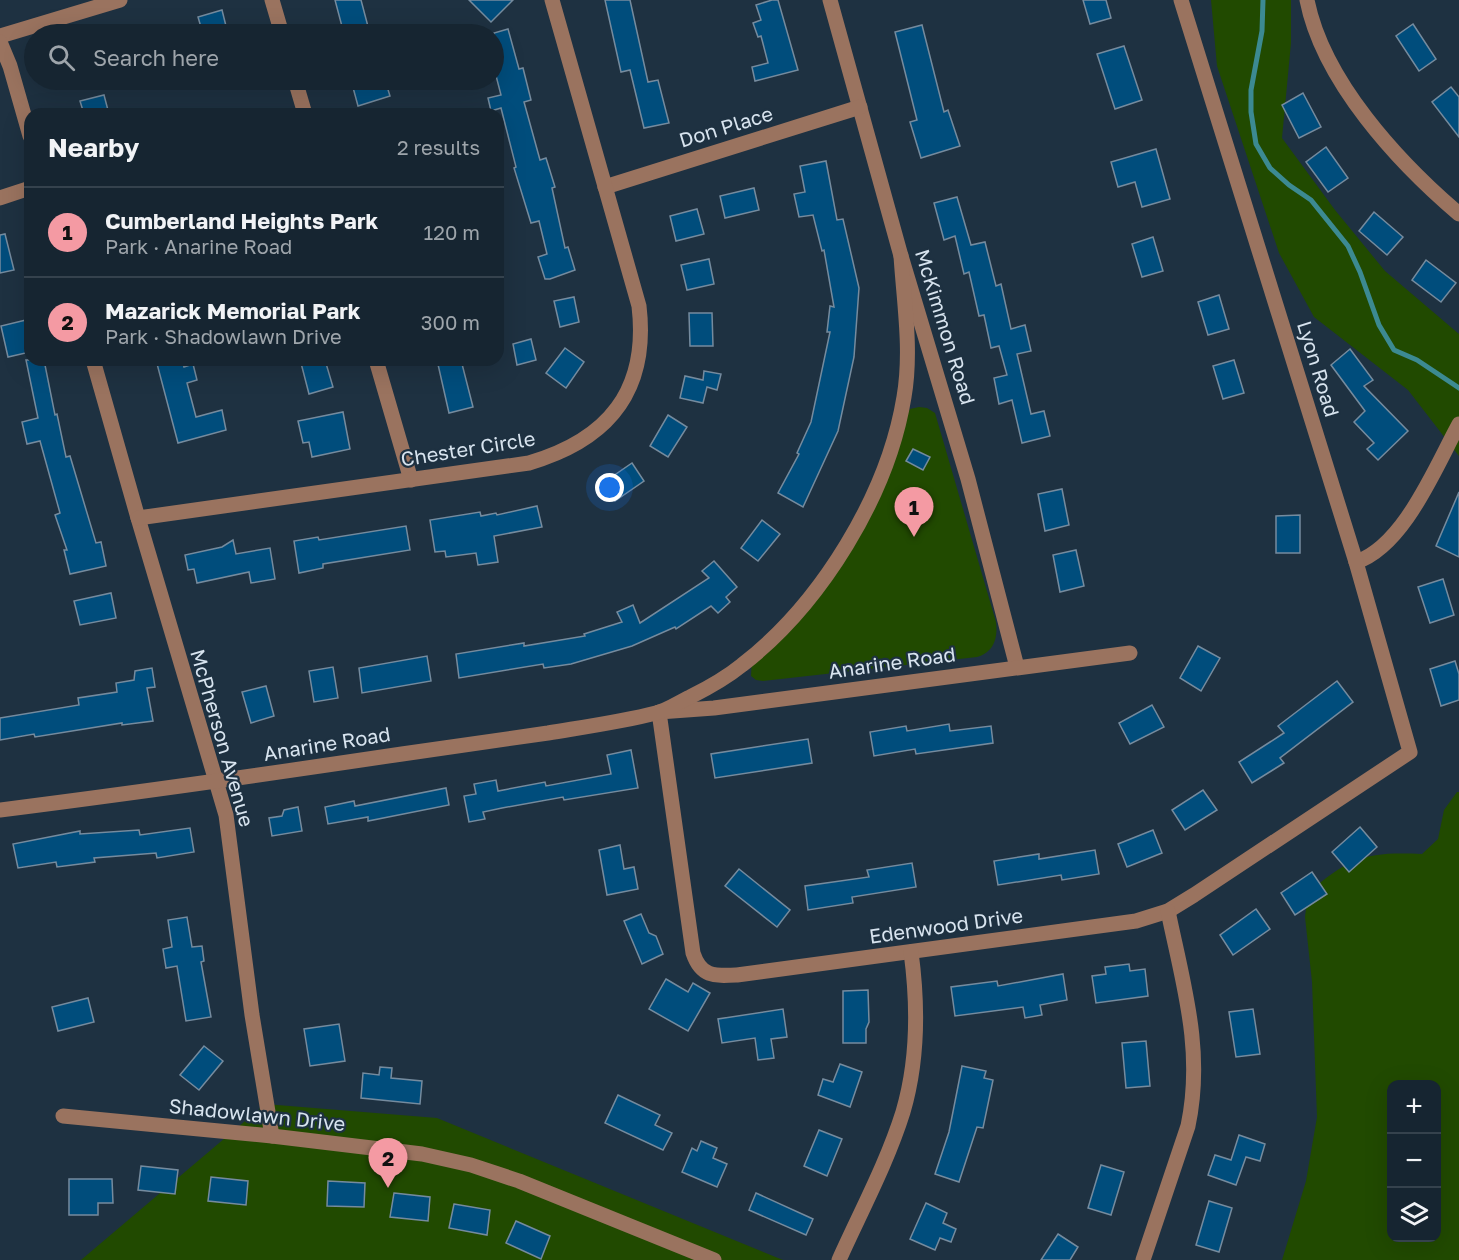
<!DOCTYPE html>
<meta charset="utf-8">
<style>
body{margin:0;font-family:"Golos Text",sans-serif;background:#23313d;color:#f1f3f6}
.controls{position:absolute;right:18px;bottom:18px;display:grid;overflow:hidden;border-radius:12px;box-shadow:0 6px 24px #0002}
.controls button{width:54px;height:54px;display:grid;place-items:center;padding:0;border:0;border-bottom:2px solid #35424d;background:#162531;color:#f1f3f6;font:30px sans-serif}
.you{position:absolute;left:610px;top:488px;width:21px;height:21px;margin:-15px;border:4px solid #fff;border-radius:50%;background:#1a73e8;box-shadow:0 0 0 9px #1a73e833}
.badge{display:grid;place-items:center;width:39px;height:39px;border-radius:50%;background:#f49aa3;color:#111;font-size:20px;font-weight:700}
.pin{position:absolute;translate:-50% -50px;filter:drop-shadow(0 2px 3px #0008)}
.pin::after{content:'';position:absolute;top:32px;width:21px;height:18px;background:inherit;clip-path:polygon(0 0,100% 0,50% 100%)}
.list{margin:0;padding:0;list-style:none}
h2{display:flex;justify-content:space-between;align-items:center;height:78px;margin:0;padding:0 24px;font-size:26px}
h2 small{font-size:20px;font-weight:400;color:#9ea5ab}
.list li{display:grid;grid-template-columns:39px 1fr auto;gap:18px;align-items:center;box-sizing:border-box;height:90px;padding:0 24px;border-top:2px solid #35424d}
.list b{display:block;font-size:22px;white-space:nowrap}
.list p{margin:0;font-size:20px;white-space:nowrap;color:#9ea5ab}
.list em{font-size:20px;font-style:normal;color:#9ea5ab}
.icon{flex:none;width:33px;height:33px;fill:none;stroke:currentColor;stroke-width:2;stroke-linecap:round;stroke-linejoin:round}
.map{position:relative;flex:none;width:1459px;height:1260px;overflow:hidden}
.search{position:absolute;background:#162531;box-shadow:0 6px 24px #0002;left:24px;top:24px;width:480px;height:66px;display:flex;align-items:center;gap:15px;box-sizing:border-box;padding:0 21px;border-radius:33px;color:#9ea5ab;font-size:22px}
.panel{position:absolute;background:#162531;box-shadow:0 6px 24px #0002;left:24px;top:108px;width:480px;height:258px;border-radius:18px}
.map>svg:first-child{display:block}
</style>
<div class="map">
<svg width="1459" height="1260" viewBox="0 0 1459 1260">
<rect width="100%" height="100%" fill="#1e3141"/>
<g fill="#214a00" fill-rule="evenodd">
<path d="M1211 0H1291V43L1282 138 1335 210 1385 271 1459 334V456L1408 390 1314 317 1279 253 1217 66Z"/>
<path d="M919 407 927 408 935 413 996 622C998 638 994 652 977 657L763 681 756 680 751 676 752 657 811 602 910 409Z"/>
<path d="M1457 792H1459V1260H1282L1306 1181 1317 1117 1312 982 1305 917 1308 893C1351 856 1366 852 1422 854L1438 839 1444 810ZM1392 1084H1436V1238H1392Z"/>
<path d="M265 1104 437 1118 783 1260H81Z"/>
</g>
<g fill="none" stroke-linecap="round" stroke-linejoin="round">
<path stroke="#3c8a92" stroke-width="5" d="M1263 0 1262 31 1251 90V112L1256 144 1270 168 1289 185 1311 200 1348 246 1360 272 1379 325 1394 350 1417 360 1459 388"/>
</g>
<g fill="#004d7c" stroke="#758b9e" stroke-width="1.5">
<path d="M335 0H361L370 34H344Z"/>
<path d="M469 0H513L491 22Z"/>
<path d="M605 0H630L648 82 658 80 669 123 644 128 630 70 621 72Z"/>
<path d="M772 0H778L798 70 755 81 752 67 768 63 761 36 758 37 753 23 761 20 756 5Z"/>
<path d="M1083 0H1106L1111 18 1090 24Z"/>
<path d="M222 10 228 34H203L198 17Z"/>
<path d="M1413 24 1436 59 1419 71 1396 36Z"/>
<path d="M922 25 944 112 948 110 960 146 921 158 910 122 917 120 895 32Z"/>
<path d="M508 29 519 69 523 68 531 100 524 102 540 160 546 158 555 187 552 188 565 248 568 247 575 270 550 279H545L538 257 547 254 539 221 531 223 514 168 516 167 501 108 491 111 488 98 501 95 494 68V33Z"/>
<path d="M1124 46 1142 100 1115 109 1097 54Z"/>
<path d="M351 80H385L390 96 358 106Z"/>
<path d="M1451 87 1459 97V137L1432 102Z"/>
<path d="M1303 93 1321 127 1299 138 1282 105Z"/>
<path d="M104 95 109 114H84L80 101Z"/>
<path d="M1326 147 1348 178 1328 192 1306 162Z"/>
<path d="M1156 149 1170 199 1142 207 1135 182 1118 187 1111 162Z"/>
<path d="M826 161 837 220 843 219 859 288 854 357 838 431 803 507 778 493 799 454 797 453 811 422 830 332H827L830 306 834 307 824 250 822 251 813 215 799 217 794 194 805 192 800 166Z"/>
<path d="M754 188 759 210 725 218 720 196Z"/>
<path d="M957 197 971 245 985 242 996 286 1001 284 1011 329 1025 325 1031 351 1017 354 1031 414 1044 411 1050 436 1022 443 1012 400 999 404 994 378 1007 375 999 346 991 348 984 315 979 316 969 272 964 274 955 236 944 240 934 203Z"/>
<path d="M697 209 704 234 676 241 670 216Z"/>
<path d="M1374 212 1403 237 1387 255 1359 231Z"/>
<path d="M5 234 14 270 0 273V235Z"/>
<path d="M1153 237 1163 271 1142 277 1132 244Z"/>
<path d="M709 259 714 284 687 290 681 265Z"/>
<path d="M1426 260 1456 283 1441 302 1412 280Z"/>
<path d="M1219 295 1229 329 1208 335 1198 302Z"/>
<path d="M574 297 579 322 560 327 554 301Z"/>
<path d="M689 313H712L713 346H690Z"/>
<path d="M30 319V352L8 357 1 326Z"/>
<path d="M531 339 536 360 517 365 513 344Z"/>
<path d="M565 348 584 362 566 388 546 373Z"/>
<path d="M1350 349 1373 380 1364 386 1408 431 1378 460 1367 449 1374 443 1354 422 1365 411 1331 365Z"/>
<path d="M26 360H44L55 415 57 414 66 457 70 456 96 543 101 542 106 566 70 574 64 550H67L55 515 60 513 40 441 27 444 22 422 38 418Z"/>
<path d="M156 360H182L184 367 193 364 197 380 187 383 196 417 222 410 226 430 178 443Z"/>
<path d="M313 360H325L333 387 309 394 301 363Z"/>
<path d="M437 360H461L473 407 449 413Z"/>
<path d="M1234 360 1244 393 1223 399 1213 366Z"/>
<path d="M704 371 721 374 717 390 707 387 703 403 680 398 685 376 703 380Z"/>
<path d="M343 412 350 449 312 457 309 442 303 443 298 421Z"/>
<path d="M668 415 687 427 668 457 650 446Z"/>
<path d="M913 449 930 457 923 470 906 461Z"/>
<path d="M632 463 644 481 615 501 603 483Z"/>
<path d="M1062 489 1069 525 1045 531 1038 494Z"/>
<path d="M1459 492V557L1436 546Z"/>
<path d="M537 506 542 527 494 536 498 562 478 565 476 553 446 557 445 551 435 552 430 520 480 512 481 516 496 513 497 515Z"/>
<path d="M1300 515V553H1276V516Z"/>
<path d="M762 520 780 534 758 561 741 548Z"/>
<path d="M406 526 410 550 323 564V568L299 573 294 541 318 537 319 540Z"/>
<path d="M233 540 236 554 270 548 275 579 251 583 249 572 197 583 194 569 188 570 185 555 222 547Z"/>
<path d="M1076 550 1084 586 1060 592 1053 555Z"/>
<path d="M714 561 737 587 726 597 730 602 718 613 711 606 676 629 675 627 632 646 571 664 544 668 543 664 459 678 456 654 524 643V646L585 636 584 634 622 622 617 612 633 605 640 623 709 578 702 571Z"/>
<path d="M1443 579 1454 615 1430 623 1418 587Z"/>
<path d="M111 593 116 618 80 625 74 601Z"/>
<path d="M1198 646 1220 658 1201 691 1180 678Z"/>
<path d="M427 656 431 681 362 693 359 668Z"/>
<path d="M1455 661 1459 674V700L1441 706 1430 669Z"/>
<path d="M333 667 338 698 314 702 309 671Z"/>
<path d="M152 668 155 687 147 688 153 721 122 725V723L35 737 34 734 0 740V718L79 705 78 698 117 692 116 683 134 680 135 671Z"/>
<path d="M1337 681 1353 702 1280 758 1284 763 1252 783 1239 762 1284 733 1278 726Z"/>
<path d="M266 686 274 716 251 723 242 692Z"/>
<path d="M1152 705 1164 727 1130 744 1119 723Z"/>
<path d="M949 724 950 731 991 726 993 743 916 754 915 749 874 756 870 732 906 726 907 731Z"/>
<path d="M808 739 812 763 715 778 711 754Z"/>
<path d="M631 750 638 788 564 800 563 797 502 808 483 812 485 819 469 822 464 796 476 794 474 784 496 780 498 791 545 782 546 786 611 774 607 755Z"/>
<path d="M446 788 449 805 368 821V817L328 824 325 807 354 801 355 806Z"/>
<path d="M1203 790 1217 810 1185 830 1172 810Z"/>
<path d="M298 807 302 831 272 836 269 818 282 816 284 810Z"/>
<path d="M1360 827 1377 847 1349 872 1332 852Z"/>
<path d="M190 828 194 852 157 858 156 853 94 858 95 862 57 867 56 862 18 868 13 844 80 831V834L139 830 140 835Z"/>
<path d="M1153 830 1162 853 1127 867 1118 844Z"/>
<path d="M620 845 624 869 634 867 638 889 607 895 599 850Z"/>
<path d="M1095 850 1099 874 1062 880 1061 875 998 885 994 861 1039 854V859Z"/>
<path d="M912 863 916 887 852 897 853 903 808 910 805 886 869 877 867 870Z"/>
<path d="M739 869 790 910 777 927 725 886Z"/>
<path d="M1312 872 1327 894 1295 915 1281 893Z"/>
<path d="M1256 909 1270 929 1233 955 1220 935Z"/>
<path d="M641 914 649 933 656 936 663 954 642 964 624 921Z"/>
<path d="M187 917 192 947 202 946 204 961 201 962 211 1017 186 1021 177 966 166 968 163 949 172 947 168 920Z"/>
<path d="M1129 964 1130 971 1145 969 1148 996 1096 1003 1092 976 1106 974 1105 967Z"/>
<path d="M1063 974 1067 1000 1040 1005 1042 1015 1025 1018 1023 1007 955 1016 951 987 997 981 998 986Z"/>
<path d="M666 979 688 992 693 983 710 993 688 1031 649 1009Z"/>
<path d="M868 990 869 1022 866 1029V1043H843V991Z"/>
<path d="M88 998 94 1022 58 1031 52 1007Z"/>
<path d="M783 1009 787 1037 771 1039 774 1058 758 1060 755 1038 722 1043 718 1019Z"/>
<path d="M1253 1009 1260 1054 1236 1057 1229 1012Z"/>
<path d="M339 1024 345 1061 310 1066 304 1029Z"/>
<path d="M1146 1041 1150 1086 1126 1088 1122 1043Z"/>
<path d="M204 1046 223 1061 199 1090 180 1075Z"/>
<path d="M840 1064 862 1072 850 1107 818 1095 823 1079 833 1082Z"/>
<path d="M962 1066 986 1071 984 1078 993 1080 983 1128 977 1127 959 1182 935 1174 949 1132Z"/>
<path d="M380 1067 392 1068 391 1078 422 1081 420 1104 361 1098 363 1073 379 1075Z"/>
<path d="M618 1095 660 1115 655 1125 672 1133 663 1150 605 1123Z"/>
<path d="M819 1130 842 1139 827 1176 804 1166Z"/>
<path d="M1239 1135 1265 1144 1260 1161 1246 1157 1236 1185 1208 1175 1215 1155 1231 1160Z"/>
<path d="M701 1141 717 1148 713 1158 727 1164 717 1187 682 1172 692 1148 697 1151Z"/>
<path d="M1101 1165 1124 1172 1111 1215 1088 1208Z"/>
<path d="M141 1166 178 1170 175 1194 138 1190Z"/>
<path d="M211 1177 248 1181 246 1205 208 1201Z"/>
<path d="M69 1179H112L113 1203H98V1215H69Z"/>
<path d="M328 1181 365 1183 364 1207 327 1206Z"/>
<path d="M394 1193 430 1197 428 1221 390 1217Z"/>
<path d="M756 1193 813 1219 806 1235 749 1210Z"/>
<path d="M1209 1201 1232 1208 1219 1252 1196 1245Z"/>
<path d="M926 1203 947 1213 943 1223 956 1229 951 1242 940 1238 935 1250 910 1239Z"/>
<path d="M454 1204 490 1210 487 1235 449 1228Z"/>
<path d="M516 1221 550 1236 541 1259 506 1243Z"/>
<path d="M1058 1234 1078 1247 1070 1260H1041Z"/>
</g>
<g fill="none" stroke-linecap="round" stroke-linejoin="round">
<g stroke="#9a735f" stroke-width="15">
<path d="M272 0 282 34"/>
<path d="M830 0 901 256 968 479 1017 667"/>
<path d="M1307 0C1323 81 1398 162 1459 214"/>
<path d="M0 36 120 0"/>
<path d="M0 42 10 66 30 136"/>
<path d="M295 80 305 114"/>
<path d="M605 187 860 107"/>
<path d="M0 198 30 188"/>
<path d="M93 360 138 518 226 815 252 1015 272 1136"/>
<path d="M376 360 411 480"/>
<path d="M138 518 529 463C608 440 649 391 639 306L552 0"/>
<path d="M1356 562C1404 546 1435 468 1459 424"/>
<path d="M1130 653 714 708 659 712 693 953C701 977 714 976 737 975L1136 921 1168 911 1194 895 1410 752 1356 562 1181 0"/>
<path d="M0 810C134 793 268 774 402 754 450 747 499 740 548 733 584 727 621 722 656 713 668 710 679 702 690 697 708 688 726 678 742 665 821 604 888 495 904 397 912 351 904 303 901 256"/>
<path d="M63 1116 272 1136 422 1154 471 1165 519 1181 714 1260"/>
<path d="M839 1260C861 1211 887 1163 903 1112 918 1061 918 1004 911 952"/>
<path d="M1143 1260 1188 1126C1204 1050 1183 984 1168 911"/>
</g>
</g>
<g text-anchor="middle" stroke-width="4.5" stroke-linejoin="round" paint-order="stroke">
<g font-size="20" fill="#d8e4ef" stroke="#1e3141">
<text transform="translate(726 127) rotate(-17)" y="7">Don Place</text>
<text transform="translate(945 327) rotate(73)" y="7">McKimmon Road</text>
<text transform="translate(1318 369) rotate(73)" y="7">Lyon Road</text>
<text transform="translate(468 449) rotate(-9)" y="7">Chester Circle</text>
<text transform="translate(892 663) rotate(-8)" y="7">Anarine Road</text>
<text transform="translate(222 738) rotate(74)" y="7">McPherson Avenue</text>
<text transform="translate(327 744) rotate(-9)" y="7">Anarine Road</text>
<text transform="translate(946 926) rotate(-8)" y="7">Edenwood Drive</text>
<text transform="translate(257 1115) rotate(6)" y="7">Shadowlawn Drive</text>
</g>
</g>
</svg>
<div class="controls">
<button>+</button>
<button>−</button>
<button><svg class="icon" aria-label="layers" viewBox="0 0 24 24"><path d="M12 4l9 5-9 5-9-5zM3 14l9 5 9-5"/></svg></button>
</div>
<div class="you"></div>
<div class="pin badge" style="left:914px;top:537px">1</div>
<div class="pin badge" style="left:388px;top:1188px">2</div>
<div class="search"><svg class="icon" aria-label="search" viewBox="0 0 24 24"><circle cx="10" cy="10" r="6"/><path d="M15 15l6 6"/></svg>Search here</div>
<section class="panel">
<h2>Nearby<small>2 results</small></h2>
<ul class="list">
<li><span class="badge">1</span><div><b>Cumberland Heights Park</b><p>Park · Anarine Road</p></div><em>120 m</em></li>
<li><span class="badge">2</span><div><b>Mazarick Memorial Park</b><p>Park · Shadowlawn Drive</p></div><em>300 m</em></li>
</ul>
</section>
</div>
